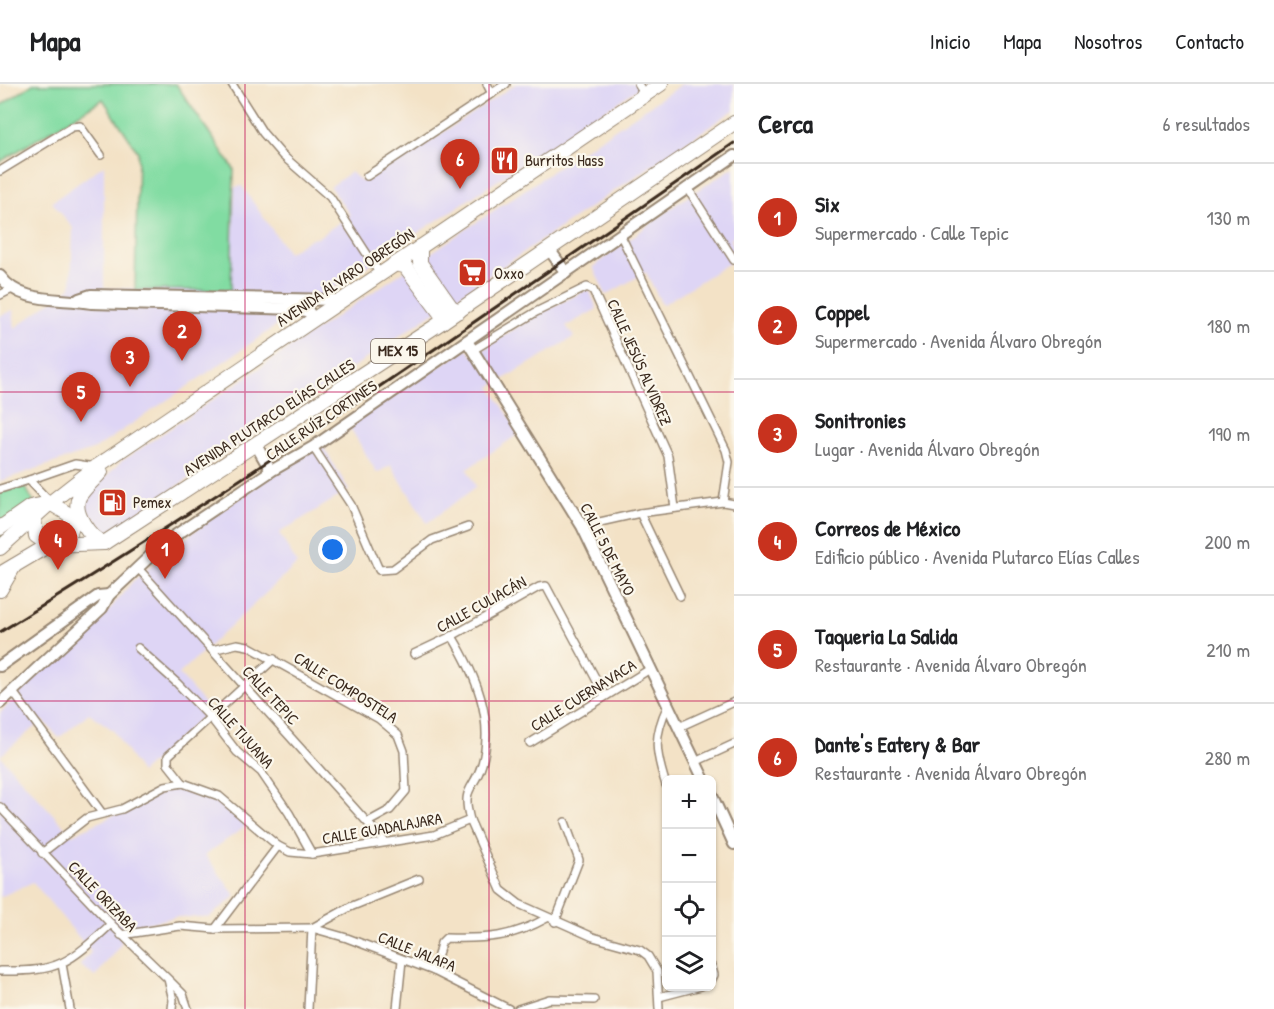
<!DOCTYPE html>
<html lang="es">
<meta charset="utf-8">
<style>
body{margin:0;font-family:"Patrick Hand",sans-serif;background:#f2f2f2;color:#202124}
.controls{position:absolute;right:18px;bottom:18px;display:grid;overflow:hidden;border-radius:9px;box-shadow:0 2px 4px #0004}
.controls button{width:54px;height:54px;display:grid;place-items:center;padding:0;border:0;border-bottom:2px solid #e0e0e0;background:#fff;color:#202124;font:30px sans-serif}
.you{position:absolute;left:333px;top:466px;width:21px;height:21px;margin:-15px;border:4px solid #fff;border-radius:50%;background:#1a73e8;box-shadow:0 0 0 9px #1a73e833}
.badge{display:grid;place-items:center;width:39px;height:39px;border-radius:50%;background:#c8321e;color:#fff;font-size:20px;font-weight:700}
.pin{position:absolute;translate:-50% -50px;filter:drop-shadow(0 2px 3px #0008)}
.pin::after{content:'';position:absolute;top:32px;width:21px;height:18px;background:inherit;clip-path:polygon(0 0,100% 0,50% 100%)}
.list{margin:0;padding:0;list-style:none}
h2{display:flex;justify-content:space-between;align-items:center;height:78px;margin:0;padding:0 24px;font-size:26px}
h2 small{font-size:20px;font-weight:400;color:#757577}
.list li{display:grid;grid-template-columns:39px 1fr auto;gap:18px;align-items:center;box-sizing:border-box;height:108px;padding:0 24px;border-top:2px solid #e0e0e0}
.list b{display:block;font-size:22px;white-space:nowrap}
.list p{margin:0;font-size:20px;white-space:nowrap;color:#757577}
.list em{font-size:20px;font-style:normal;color:#757577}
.icon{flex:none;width:33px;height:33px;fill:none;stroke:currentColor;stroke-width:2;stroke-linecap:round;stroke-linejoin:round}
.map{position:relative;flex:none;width:734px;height:925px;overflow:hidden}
header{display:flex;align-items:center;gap:36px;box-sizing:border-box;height:84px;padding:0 30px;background:#fff;border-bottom:2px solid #e0e0e0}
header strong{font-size:28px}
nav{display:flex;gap:33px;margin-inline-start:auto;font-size:21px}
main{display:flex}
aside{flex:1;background:#fff}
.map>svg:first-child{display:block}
</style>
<header>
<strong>Mapa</strong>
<nav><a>Inicio</a><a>Mapa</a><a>Nosotros</a><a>Contacto</a></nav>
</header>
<main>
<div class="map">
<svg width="734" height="925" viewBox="0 0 734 925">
<rect width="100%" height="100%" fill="#fbf7ec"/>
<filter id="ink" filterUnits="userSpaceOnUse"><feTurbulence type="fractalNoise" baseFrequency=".0167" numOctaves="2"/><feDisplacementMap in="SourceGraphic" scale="12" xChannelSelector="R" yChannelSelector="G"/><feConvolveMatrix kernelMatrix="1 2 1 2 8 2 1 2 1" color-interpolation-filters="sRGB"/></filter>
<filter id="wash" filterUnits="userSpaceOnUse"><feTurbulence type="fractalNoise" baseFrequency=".008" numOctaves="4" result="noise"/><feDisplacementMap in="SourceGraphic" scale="24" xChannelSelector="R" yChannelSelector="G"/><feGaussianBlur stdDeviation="1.35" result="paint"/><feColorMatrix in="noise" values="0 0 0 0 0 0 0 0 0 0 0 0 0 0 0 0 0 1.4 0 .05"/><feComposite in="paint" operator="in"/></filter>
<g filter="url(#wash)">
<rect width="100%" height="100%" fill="#f3e2c6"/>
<g fill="#ded5f5">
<path d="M516 0H645L285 236 95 365 0 397V232L13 226 15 244 71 203 73 144 52 118 104 81V204L231 206 235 103 242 102 288 169 310 155 317 154 350 131 330 103 351 88 362 98 423 62Z"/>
<path d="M682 0H734V26L108 449 84 423 87 411 122 377Z"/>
<path d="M734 83V152L730 155 734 163V176L662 221 646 188 606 211 593 183 678 119Z"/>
<path d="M589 205 597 225 566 242 574 253 490 303 520 349 467 385 476 403 427 439 391 381 377 389 351 345 324 364 349 406 279 449 297 480 179 590 210 626 141 689 113 646 89 629 59 654 43 636 0 672 72 751 169 705 184 704 222 719 246 742 205 771 236 812 209 833H175L122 845 121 860 95 893 80 881 91 868 33 798 0 813V629L40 588 96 542 133 497 213 432 364 329 467 265 473 272 538 230Z"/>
</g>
<g fill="#81dca2" stroke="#5e8360" stroke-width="1.5">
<path d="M33 0H176L234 85 231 206H135L138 68 103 15 0 78V22Z"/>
<path d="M25 402 36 423 0 456V408Z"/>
</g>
</g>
<g filter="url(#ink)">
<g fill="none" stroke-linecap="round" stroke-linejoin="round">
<defs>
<g id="street">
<path d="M232 0 263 49 282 71 330 113 380 190"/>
<path d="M487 0 492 10"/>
<path d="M638 0 645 11"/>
<path d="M0 87 72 43 80 42 101 71"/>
<path d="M367 92 506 0"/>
<path d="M687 103 734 176"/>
<path d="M621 152 726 366 729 378 723 418"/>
<path d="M0 211 12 205"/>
<path d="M473 266 536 228 587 203 593 206 668 372 675 424"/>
<path d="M313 363 351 421 379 486 393 485 432 456 468 443"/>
<path d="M29 396 75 380 96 383"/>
<path d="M0 405 29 396 50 418"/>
<path d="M640 429 680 512"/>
<path d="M582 442 640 429 723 418 734 420"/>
<path d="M137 483 385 758"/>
<path d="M452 552C475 590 495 635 482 680 474 707 461 702 470 736"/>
<path d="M138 564 177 599 211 634 237 668 261 688 289 729 312 770"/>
<path d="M212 566 237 560 248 562 379 635 398 651 404 667 406 707 390 726 368 738"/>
<path d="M414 570 452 552 539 503 546 502 605 612"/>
<path d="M13 608 102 729"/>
<path d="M679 643 734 618"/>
<path d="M530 659 650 585"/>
<path d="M695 678 734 660"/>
<path d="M183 699 168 680V672L274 575"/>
<path d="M666 701C655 667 653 653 668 621"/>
<path d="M0 723 111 840 168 895 173 916 172 925"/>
<path d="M42 769 87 734 122 725 165 702 183 699 219 712 278 762 290 768 312 770 434 751 470 736 501 806 519 820 593 853 640 866 648 872 657 887 659 925"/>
<path d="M555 838 579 776 565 738"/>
<path d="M215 845 278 762"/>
<path d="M121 851 180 842 215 845 312 844 347 854 434 887 509 925"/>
<path d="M62 880 70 925"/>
<path d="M712 883 714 891 712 895"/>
<path d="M0 887C60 888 69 879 111 840"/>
<path d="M434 887 441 859 446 854C487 855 511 854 547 834"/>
<path d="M170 897 183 910 188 925"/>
<path d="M659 913 701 902"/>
<path d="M308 925 312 844 350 823 419 795"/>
<path d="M397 925 402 876"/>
<path d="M518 925 549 915 594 916"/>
</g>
<g id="secondary">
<path d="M549 165 566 189"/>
<path d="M0 192C21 221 60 213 91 219L297 225 309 228 312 234"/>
<path d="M79 215 91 211 339 216"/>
<path d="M467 257 582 442 704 696"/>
<path d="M256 361 271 387"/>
<path d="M0 582 98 512 109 511"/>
<path d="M0 619 102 524 109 511 164 459 271 387 313 363 734 72"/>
<path d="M712 712 734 760"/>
</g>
<g id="highway">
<path d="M420 163V179L451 223 459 227"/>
<path d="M394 180 405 182 441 230 442 238"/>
<path d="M101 388C94 396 84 404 79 413 72 429 90 454 104 459"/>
<path d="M34 434 36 452 49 461"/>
<path d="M0 444 30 423 50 419 70 431 72 442 67 458"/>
<path d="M0 464 50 419 96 383 661 0"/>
<path d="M0 490 49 461 104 459 442 238 734 39"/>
<path d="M0 506 14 482"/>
</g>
</defs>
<use href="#street" stroke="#978672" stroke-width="10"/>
<use href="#secondary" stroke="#978672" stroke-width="14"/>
<use href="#highway" stroke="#978672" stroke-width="16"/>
<use href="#street" stroke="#fff" stroke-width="7"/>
<use href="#secondary" stroke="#fff" stroke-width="10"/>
<use href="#highway" stroke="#fff" stroke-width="14"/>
<path stroke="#3b2a1e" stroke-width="3" d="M0 548C251 395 492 226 734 59"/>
</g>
</g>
<path fill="none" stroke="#c2185b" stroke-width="1.5" stroke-opacity="0.55" d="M245 0V925M489 0V925M0 308H734M0 617H734"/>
<defs>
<symbol id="restaurant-square" viewBox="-11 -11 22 22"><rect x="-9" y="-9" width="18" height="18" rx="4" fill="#c8321e" stroke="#fbf7ec"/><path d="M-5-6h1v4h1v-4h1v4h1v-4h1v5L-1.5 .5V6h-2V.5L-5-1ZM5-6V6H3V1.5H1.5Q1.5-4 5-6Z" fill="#fff"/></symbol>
<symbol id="supermarket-square" viewBox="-11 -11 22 22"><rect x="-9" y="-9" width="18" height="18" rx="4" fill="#c8321e" stroke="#fbf7ec"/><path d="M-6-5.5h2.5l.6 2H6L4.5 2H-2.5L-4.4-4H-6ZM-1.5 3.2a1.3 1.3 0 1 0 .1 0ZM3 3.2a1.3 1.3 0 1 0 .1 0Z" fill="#fff"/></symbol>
<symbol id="fuel-square" viewBox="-11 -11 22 22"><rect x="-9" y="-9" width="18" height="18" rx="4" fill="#c8321e" stroke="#fbf7ec"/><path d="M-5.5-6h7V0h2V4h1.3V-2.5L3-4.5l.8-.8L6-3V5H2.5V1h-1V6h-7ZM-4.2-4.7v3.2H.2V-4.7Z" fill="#fff"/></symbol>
</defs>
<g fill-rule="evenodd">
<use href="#restaurant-square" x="488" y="60" width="33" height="33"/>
<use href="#supermarket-square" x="456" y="172" width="33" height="33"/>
<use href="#fuel-square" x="96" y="402" width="33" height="33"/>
</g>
<g text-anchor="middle" stroke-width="4.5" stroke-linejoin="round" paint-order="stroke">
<rect fill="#fbf7ec" stroke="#75685c" stroke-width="1.5" x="371" y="255" width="54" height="24" rx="4.5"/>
<g font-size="15" font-weight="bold" fill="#3b2a1e">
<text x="398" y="272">MEX 15</text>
</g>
<g font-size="16" fill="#3b2a1e" stroke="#fbf7ec" text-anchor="start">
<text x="525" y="82">Burritos Hass</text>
<text x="494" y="195">Oxxo</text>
<text x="133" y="424">Pemex</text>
</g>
<g font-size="16" fill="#3b2a1e" stroke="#fbf7ec">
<text transform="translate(345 193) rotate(-34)" y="6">AVENIDA ÁLVARO OBREGÓN</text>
<text transform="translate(640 278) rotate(66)" y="6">CALLE JESÚS ALVIDREZ</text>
<text transform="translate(269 333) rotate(-33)" y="6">AVENIDA PLUTARCO ELÍAS CALLES</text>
<text transform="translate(321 336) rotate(-34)" y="6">CALLE RUÍZ CORTINES</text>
<text transform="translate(608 465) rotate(63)" y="6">CALLE 5 DE MAYO</text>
<text transform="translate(481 520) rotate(-29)" y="6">CALLE CULIACÁN</text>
<text transform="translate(346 603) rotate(32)" y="6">CALLE COMPOSTELA</text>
<text transform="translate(271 611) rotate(47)" y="6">CALLE TEPIC</text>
<text transform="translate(583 611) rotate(-32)" y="6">CALLE CUERNAVACA</text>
<text transform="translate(241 648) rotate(48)" y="6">CALLE TIJUANA</text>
<text transform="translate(382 744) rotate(-10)" y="6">CALLE GUADALAJARA</text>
<text transform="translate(103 812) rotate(46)" y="6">CALLE ORIZABA</text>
<text transform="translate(417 867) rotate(22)" y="6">CALLE JALAPA</text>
</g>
</g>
</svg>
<div class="controls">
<button>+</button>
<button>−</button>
<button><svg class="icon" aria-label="locate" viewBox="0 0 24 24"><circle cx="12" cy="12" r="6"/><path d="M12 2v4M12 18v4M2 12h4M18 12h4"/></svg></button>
<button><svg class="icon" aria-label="layers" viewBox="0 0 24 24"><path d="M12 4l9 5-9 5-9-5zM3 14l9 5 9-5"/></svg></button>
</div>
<div class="you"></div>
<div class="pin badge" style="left:165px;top:495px">1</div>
<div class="pin badge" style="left:182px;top:277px">2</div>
<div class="pin badge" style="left:130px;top:303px">3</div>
<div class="pin badge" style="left:58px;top:486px">4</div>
<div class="pin badge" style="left:81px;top:338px">5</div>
<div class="pin badge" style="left:460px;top:105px">6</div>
</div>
<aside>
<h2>Cerca<small>6 resultados</small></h2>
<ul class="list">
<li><span class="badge">1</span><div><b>Six</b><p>Supermercado · Calle Tepic</p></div><em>130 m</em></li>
<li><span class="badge">2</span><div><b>Coppel</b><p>Supermercado · Avenida Álvaro Obregón</p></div><em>180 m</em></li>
<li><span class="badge">3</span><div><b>Sonitronies</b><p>Lugar · Avenida Álvaro Obregón</p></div><em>190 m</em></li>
<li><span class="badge">4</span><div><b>Correos de México</b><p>Edificio público · Avenida Plutarco Elías Calles</p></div><em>200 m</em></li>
<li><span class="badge">5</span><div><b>Taqueria La Salida</b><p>Restaurante · Avenida Álvaro Obregón</p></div><em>210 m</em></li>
<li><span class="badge">6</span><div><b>Dante's Eatery &amp; Bar</b><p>Restaurante · Avenida Álvaro Obregón</p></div><em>280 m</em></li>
</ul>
</aside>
</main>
